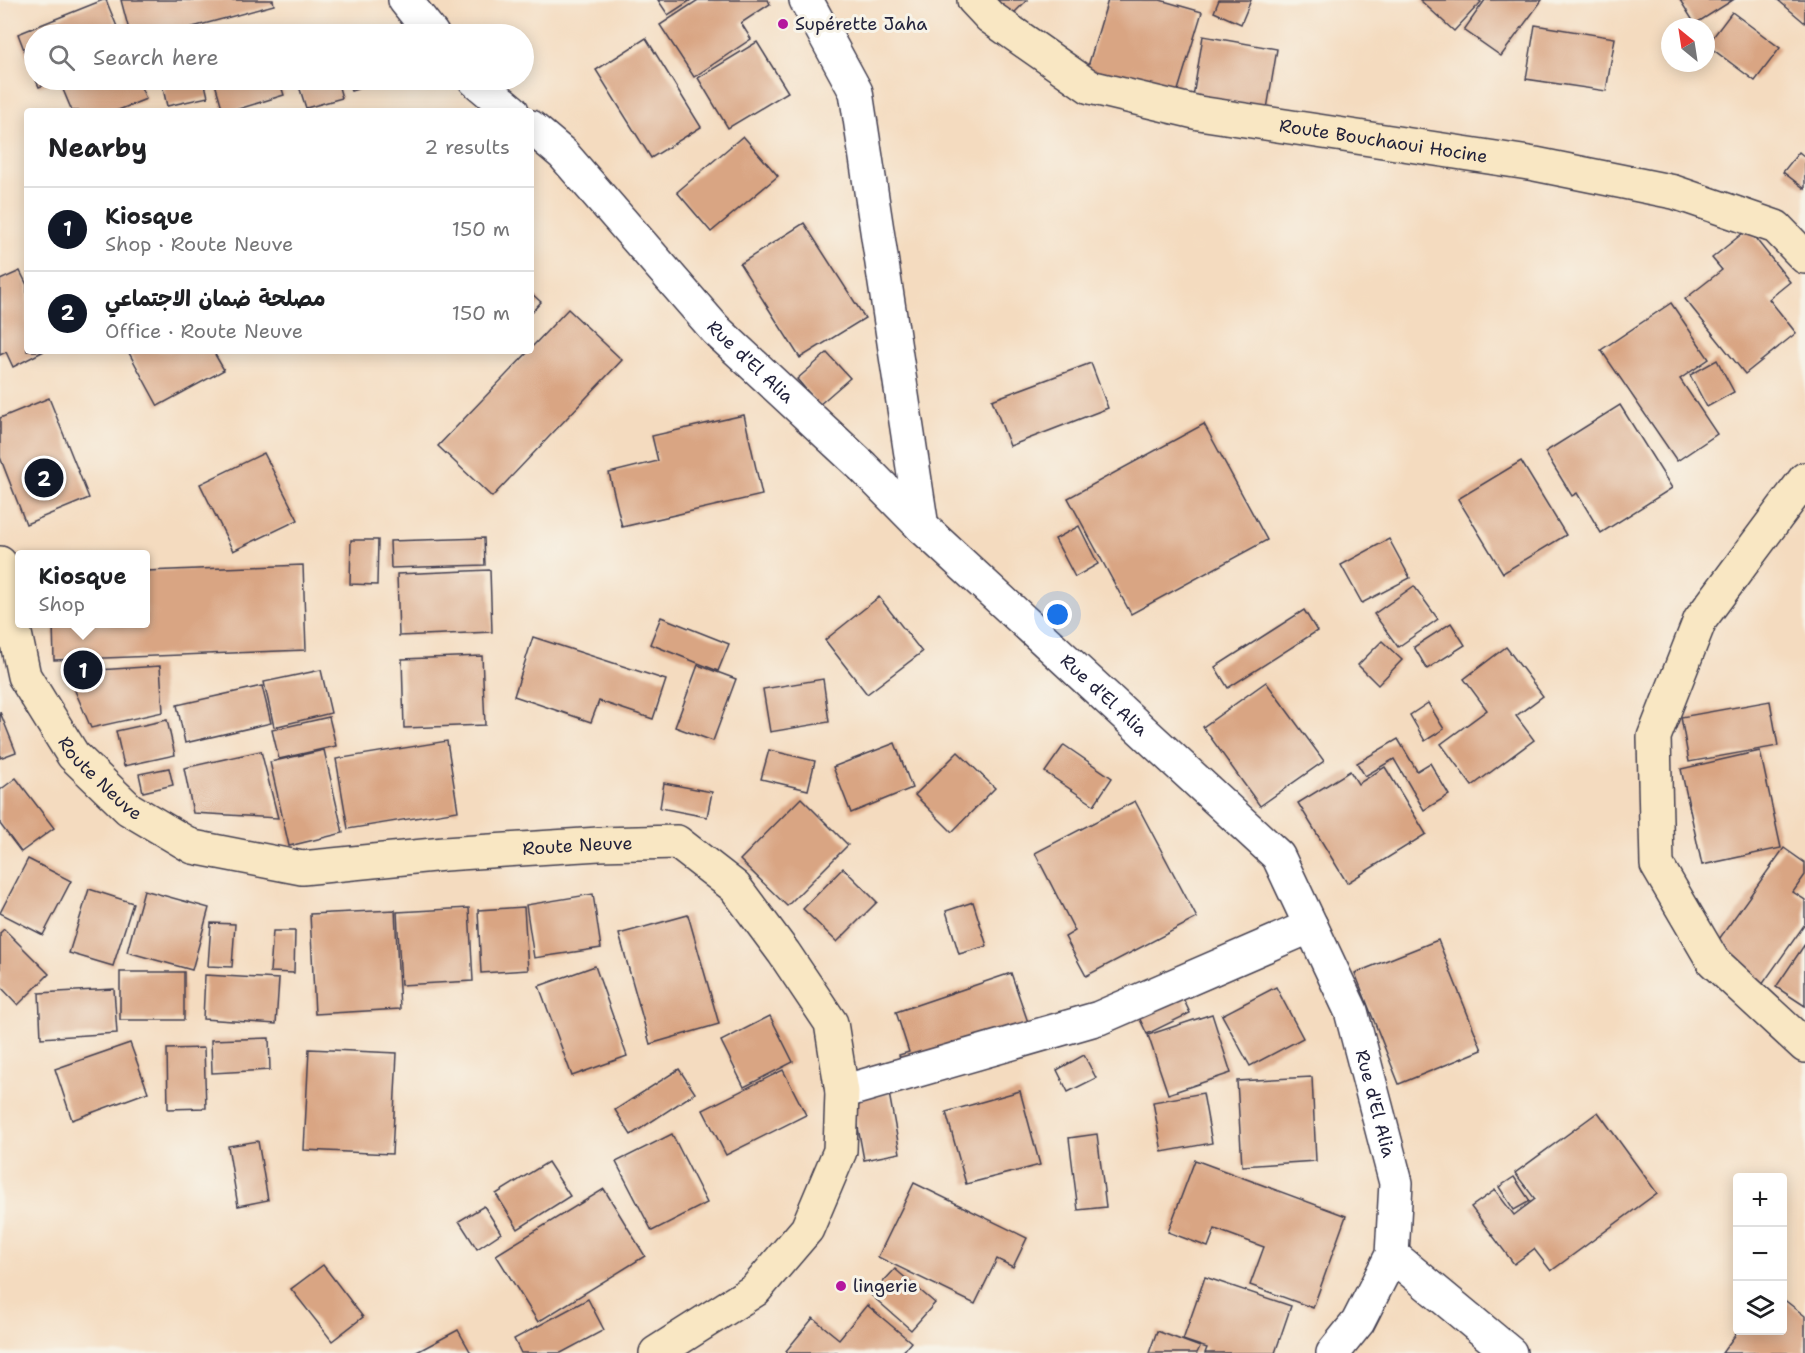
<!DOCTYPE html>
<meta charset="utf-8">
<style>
body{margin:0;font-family:"Shantell Sans","Playpen Sans Arabic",sans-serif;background:#f6f6f6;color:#202124}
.controls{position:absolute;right:18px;bottom:18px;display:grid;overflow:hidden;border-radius:6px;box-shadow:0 3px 15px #0003}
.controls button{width:54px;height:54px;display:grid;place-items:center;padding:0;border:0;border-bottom:2px solid #e0e0e0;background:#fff;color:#202124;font:30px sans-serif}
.compass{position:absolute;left:1661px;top:18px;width:54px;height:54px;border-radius:50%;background:#fff;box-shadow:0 3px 15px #0003;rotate:330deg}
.you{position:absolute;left:1058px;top:615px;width:21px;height:21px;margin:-15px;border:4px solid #fff;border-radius:50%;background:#1a73e8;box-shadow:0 0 0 9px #1a73e833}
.badge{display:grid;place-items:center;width:39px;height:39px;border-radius:50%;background:#111827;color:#fff;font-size:20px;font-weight:700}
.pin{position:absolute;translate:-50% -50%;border:3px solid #fff;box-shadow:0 2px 6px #0006}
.popup{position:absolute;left:15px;top:550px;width:135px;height:78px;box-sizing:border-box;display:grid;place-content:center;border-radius:6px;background:#fff;filter:drop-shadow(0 2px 4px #0005);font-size:20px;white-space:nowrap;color:#757577}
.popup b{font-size:22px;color:#202124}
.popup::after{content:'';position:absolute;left:50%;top:100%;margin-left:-12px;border:12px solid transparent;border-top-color:#fff}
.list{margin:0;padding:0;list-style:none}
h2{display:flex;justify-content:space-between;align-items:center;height:78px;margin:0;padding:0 24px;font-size:26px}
h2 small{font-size:20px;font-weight:400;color:#757577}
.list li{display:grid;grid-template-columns:39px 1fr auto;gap:18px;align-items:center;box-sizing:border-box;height:84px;padding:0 24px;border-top:2px solid #e0e0e0}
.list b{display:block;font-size:22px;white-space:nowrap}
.list p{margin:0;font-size:20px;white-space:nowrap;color:#757577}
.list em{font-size:20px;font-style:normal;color:#757577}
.icon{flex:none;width:33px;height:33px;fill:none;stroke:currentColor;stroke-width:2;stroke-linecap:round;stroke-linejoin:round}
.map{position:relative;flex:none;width:1805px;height:1353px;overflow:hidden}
.search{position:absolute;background:#fff;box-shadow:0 3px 15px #0003;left:24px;top:24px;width:510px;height:66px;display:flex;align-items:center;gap:15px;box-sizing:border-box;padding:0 21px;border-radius:33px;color:#757577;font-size:22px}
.panel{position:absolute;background:#fff;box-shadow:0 3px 15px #0003;left:24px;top:108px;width:510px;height:246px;border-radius:6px}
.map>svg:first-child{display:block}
</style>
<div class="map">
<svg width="1805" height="1353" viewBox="0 0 1805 1353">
<rect width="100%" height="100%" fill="#f7f3e8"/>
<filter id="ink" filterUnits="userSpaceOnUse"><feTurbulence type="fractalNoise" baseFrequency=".0167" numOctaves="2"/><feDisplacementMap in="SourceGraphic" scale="12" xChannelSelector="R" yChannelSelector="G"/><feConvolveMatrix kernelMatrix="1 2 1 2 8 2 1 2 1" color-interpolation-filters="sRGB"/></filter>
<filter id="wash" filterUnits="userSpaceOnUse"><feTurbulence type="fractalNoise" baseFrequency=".008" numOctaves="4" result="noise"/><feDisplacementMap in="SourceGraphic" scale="24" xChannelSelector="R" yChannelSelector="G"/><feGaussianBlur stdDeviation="1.35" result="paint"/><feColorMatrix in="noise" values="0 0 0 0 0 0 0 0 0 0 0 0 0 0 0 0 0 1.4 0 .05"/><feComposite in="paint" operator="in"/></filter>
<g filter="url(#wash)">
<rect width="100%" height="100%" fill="#f4dbbf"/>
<g id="blocks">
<g fill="#d9a583">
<path d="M103 0H106L120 34H34V76L18 34Z"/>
<path d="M121 0H273L274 5 167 34H130Z"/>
<path d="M658 0H691L668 15Z"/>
<path d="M698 0H768L770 4 741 23 751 39 694 77 660 25Z"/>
<path d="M994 0H1027L1011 16Z"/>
<path d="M1108 0H1160L1202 12 1175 100 1086 73Z"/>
<path d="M1219 0H1251L1241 24 1214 12Z"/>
<path d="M1420 0H1478L1481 2 1454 31Z"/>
<path d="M1485 0H1542L1501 56 1464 30Z"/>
<path d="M1680 0H1733L1695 24Z"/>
<path d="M1778 0H1805V23Z"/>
<path d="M1732 12 1780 48 1755 81 1707 45Z"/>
<path d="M1535 25 1615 38 1606 91 1526 79Z"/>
<path d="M263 26 266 34H238Z"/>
<path d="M1203 36 1277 49 1267 109 1193 97Z"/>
<path d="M646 38 701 127 651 158 596 70Z"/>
<path d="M757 42 788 92 728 128 698 78Z"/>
<path d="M36 80H57L39 87Z"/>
<path d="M59 80H138L146 99 116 111H72Z"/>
<path d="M161 80H204L208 97 167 106Z"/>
<path d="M214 80H279L284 95 232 111H223Z"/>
<path d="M297 80H337L342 98 306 108Z"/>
<path d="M347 80H386L351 91Z"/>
<path d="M743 136 778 176 711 232 677 192Z"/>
<path d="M1799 152 1805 157V189L1783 172Z"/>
<path d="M804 223 865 318 800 358 740 264Z"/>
<path d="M1748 229 1790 282 1769 299 1796 333 1745 374 1685 299 1722 270 1712 258Z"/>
<path d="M20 271 27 285V351H44L13 367 6 352 0 355V280Z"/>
<path d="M531 293 541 302 531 313Z"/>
<path d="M1671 303 1709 359 1680 379 1717 434 1677 461 1601 350Z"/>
<path d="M568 309 622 360 492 497 438 446 529 351H531V348Z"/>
<path d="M128 351H213L224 370 158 406Z"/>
<path d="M827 353 850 378 819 405 797 379Z"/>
<path d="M1717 360 1734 392 1707 407 1690 375Z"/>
<path d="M1091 363 1108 408 1010 446 992 400Z"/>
<path d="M49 398 89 498 26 524 0 457V418Z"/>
<path d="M1620 405 1672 488 1601 533 1577 493 1572 496 1545 452Z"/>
<path d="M744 415 762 495 622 527 609 473 658 461 652 436Z"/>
<path d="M1204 424 1267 540 1131 614 1068 498Z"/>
<path d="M264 453 298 520 233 551 200 484Z"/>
<path d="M1521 461 1566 535 1503 573 1458 499Z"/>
<path d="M1079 526 1098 564 1075 577 1055 539Z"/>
<path d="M484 538 485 565 391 568 390 541Z"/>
<path d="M1389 539 1410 578 1362 603 1341 565Z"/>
<path d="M351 540H378L377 585 350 584Z"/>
<path d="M303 565 306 650 54 660 53 624H146V571Z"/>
<path d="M490 570 492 632 399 636 397 574Z"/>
<path d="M1414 586 1438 619 1398 647 1374 614Z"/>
<path d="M879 597 922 652 867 694 825 640Z"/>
<path d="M1304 610 1317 631 1228 688 1215 667Z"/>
<path d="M661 617 729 644 718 671 650 644Z"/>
<path d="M1451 623 1465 645 1427 669 1414 647Z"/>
<path d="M533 637 666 680 653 719 599 701 591 722 514 696Z"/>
<path d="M1382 641 1402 660 1378 685 1358 665Z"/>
<path d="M1506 647 1543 696 1516 716 1534 740 1472 786 1441 744 1487 710 1464 679Z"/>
<path d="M482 656 485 725 404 728 402 659Z"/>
<path d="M698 665 736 679 713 741 675 727Z"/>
<path d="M160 666 163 712 91 728 67 672Z"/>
<path d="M321 670 331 713 274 727 264 682Z"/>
<path d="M823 679 829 722 770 732 763 689Z"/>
<path d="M1266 682 1324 761 1260 806 1203 727Z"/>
<path d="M262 686 271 723 185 743 177 705Z"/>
<path d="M1770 701 1778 746 1689 762 1681 717Z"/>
<path d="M1428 703 1444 729 1425 741 1410 715Z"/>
<path d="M0 712 16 752 0 758Z"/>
<path d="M329 717 336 746 279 759 272 730Z"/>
<path d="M167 720 175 755 124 766 116 731Z"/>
<path d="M1398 739 1417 771 1430 763 1449 795 1424 810 1394 759 1365 776 1357 763Z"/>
<path d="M447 741 458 811 348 829 336 759Z"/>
<path d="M895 743 912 788 851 813 833 767Z"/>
<path d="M1064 745 1112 778 1094 805 1045 772Z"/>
<path d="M324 750 343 833 289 846 270 762Z"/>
<path d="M769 750 815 761 808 790 761 779Z"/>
<path d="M261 751 278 818 193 813 184 768Z"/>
<path d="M1760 751 1781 848 1702 865 1681 769Z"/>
<path d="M958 752 995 788 952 832 915 795Z"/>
<path d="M1385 767 1426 834 1347 883 1298 803 1350 771 1358 784Z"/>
<path d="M169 768 173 785 143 792 139 774Z"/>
<path d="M16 778 54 828 21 852 0 824V790Z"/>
<path d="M664 783 712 792 707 817 660 808Z"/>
<path d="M801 798 848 845 787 906 740 860Z"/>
<path d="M1135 801 1197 918 1086 976 1065 937 1075 931 1035 853Z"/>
<path d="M1784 848 1805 863V875L1793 892 1805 900V924L1762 985 1712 949Z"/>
<path d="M28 859 71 881 43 935 0 913Z"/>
<path d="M843 868 877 902 837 942 803 909Z"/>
<path d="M89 889 133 903 113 966 69 953Z"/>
<path d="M144 890 209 908 192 970 127 952Z"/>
<path d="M593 894 601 948 534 958 526 905Z"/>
<path d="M973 902 987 946 959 954 946 911Z"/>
<path d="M524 907 528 970 481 973 478 910Z"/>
<path d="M469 908 473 981 401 985 397 912Z"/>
<path d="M395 910 400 1009 315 1014 310 914Z"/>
<path d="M688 915 719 1024 650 1044 619 934Z"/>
<path d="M211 923 235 924 232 967 208 966Z"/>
<path d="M4 929 49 974 18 1005 0 986V933Z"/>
<path d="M273 931H295L294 973 270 972Z"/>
<path d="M1438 940 1482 1050 1399 1084 1355 973Z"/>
<path d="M1805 944V1006L1776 987Z"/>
<path d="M595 966 627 1056 572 1076 539 986Z"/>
<rect x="120" y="972" width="64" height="48"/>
<path d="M1011 973 1030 1028 905 1071 899 1055 909 1052 896 1012Z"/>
<path d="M205 975 279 979 276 1024 203 1019Z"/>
<path d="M1276 987 1303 1038 1250 1066 1222 1015Z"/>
<path d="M114 989 117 1033 41 1038 39 993Z"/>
<path d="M1180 992 1190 1013 1147 1034 1137 1013Z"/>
<path d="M1212 1014 1231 1073 1168 1094 1148 1035Z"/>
<path d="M770 1016 793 1062 744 1087 721 1041Z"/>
<path d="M269 1038 270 1070 212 1073 211 1040Z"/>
<path d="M130 1043 148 1092 72 1120 55 1069Z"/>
<path d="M204 1048 206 1108 168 1109 167 1049Z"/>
<path d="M309 1049 397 1053 392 1154 304 1150Z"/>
<path d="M1084 1055 1096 1078 1068 1092 1057 1070Z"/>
<path d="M679 1069 695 1093 631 1135 615 1110Z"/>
<path d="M783 1070 806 1115 726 1155 703 1110Z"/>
<path d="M1312 1077 1316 1161 1242 1166 1237 1081Z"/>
<path d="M1020 1091 1040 1165 966 1184 946 1112Z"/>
<path d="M889 1093 900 1153 864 1160 853 1100Z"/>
<path d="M1203 1093 1212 1143 1162 1152 1153 1102Z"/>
<path d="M1598 1112 1657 1193 1551 1271 1534 1249 1514 1264 1471 1207 1495 1190 1514 1215 1535 1199 1515 1173Z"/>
<path d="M672 1134 707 1203 652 1231 616 1162Z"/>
<path d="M1097 1134 1106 1207 1078 1210 1069 1138Z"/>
<path d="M258 1141 268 1200 238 1206 228 1146Z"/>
<path d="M1195 1160 1346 1216 1313 1308 1250 1285 1264 1247 1215 1229 1208 1247 1168 1232Z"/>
<path d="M548 1162 570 1196 518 1229 496 1194Z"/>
<path d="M1514 1177 1530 1201 1514 1210 1499 1187Z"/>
<path d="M914 1183 1027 1238 1013 1267 997 1259 975 1304 878 1257Z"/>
<path d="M604 1189 645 1256 538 1322 496 1255Z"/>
<path d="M484 1206 501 1233 477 1249 459 1221Z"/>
<path d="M323 1265 363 1317 332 1341 291 1289Z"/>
<path d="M895 1269 935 1303 911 1330 871 1295Z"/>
<path d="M1205 1277 1291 1306 1275 1353H1205L1207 1348 1183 1340Z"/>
<path d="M1782 1298 1805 1316V1353H1722L1739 1330H1782Z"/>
<path d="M588 1299 604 1330 561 1353H521L514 1339Z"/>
<path d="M867 1305 911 1342 902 1353H788L786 1351 813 1318 839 1339Z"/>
<path d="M458 1330 471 1353H415Z"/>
<path d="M1157 1331 1200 1347 1197 1353H1149Z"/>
</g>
</g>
</g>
<g filter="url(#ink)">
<use href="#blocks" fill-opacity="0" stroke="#423e4f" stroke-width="1.5"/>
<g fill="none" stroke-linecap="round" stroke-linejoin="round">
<defs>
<g id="street">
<path d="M405 0 432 34"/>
<path d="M806 0 856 92 922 527"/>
<path d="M475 80 512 111"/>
<path id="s1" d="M531 127 563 154 716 330 863 467 922 527 1278 856 1351 1011 1396 1183 1392 1255 1358 1322 1333 1353"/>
<path d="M842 1092 1099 1018 1311 926"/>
<path d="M1392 1255 1510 1353"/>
</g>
<g id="secondary">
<path id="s2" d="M974 0 990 17 1090 87 1199 113 1535 164 1674 192 1776 227 1805 257"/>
<path d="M1805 479 1700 620 1654 737 1657 865 1713 961 1805 1046"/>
<path id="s3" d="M0 563 24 676 73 755 129 809 193 847 302 868 444 854 599 844 677 842 735 887 784 953 831 1023 842 1092 840 1151 807 1229 755 1290 656 1353"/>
</g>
</defs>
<use href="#street" stroke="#423e4f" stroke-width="36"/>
<use href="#secondary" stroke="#423e4f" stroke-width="36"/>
<use href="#street" stroke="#fff" stroke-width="33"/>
<use href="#secondary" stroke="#f9e7c3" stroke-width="33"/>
</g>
</g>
<g fill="#b5179e" stroke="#f7f3e8" stroke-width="2">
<circle cx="783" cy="24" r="6"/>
<circle cx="841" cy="1286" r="6"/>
</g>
<g text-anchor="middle" stroke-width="6" stroke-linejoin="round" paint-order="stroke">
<g font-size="18" fill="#22223b" stroke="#f7f3e8" text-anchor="start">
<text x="795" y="30">Supérette Jaha</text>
<text x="853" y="1292">lingerie</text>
</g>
<g font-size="18" fill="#22223b" stroke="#f7f3e8">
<text dy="6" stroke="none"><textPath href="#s2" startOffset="444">Route Bouchaoui Hocine</textPath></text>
<text dy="6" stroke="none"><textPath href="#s1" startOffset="322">Rue d'El Alia</textPath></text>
<text dy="6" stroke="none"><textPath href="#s1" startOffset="808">Rue d'El Alia</textPath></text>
<text dy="6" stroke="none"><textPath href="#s3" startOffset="244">Route Neuve</textPath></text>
<text dy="6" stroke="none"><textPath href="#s3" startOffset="748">Route Neuve</textPath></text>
<text dy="6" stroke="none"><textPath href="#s1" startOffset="1312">Rue d'El Alia</textPath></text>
</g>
</g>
</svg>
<div class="controls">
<button>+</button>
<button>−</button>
<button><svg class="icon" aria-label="layers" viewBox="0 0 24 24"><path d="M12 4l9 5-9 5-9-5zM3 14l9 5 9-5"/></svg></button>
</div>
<svg class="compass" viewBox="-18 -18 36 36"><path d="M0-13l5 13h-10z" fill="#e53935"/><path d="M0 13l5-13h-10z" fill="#757577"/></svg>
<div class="you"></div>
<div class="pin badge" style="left:83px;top:670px">1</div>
<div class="popup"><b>Kiosque</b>Shop</div>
<div class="pin badge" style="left:44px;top:478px">2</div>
<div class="search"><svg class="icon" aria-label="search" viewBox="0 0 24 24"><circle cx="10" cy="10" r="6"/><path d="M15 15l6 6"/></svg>Search here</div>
<section class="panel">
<h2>Nearby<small>2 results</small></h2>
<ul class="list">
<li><span class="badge">1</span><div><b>Kiosque</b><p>Shop · Route Neuve</p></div><em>150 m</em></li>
<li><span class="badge">2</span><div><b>مصلحة ضمان الاجتماعي</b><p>Office · Route Neuve</p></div><em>150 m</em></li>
</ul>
</section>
</div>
